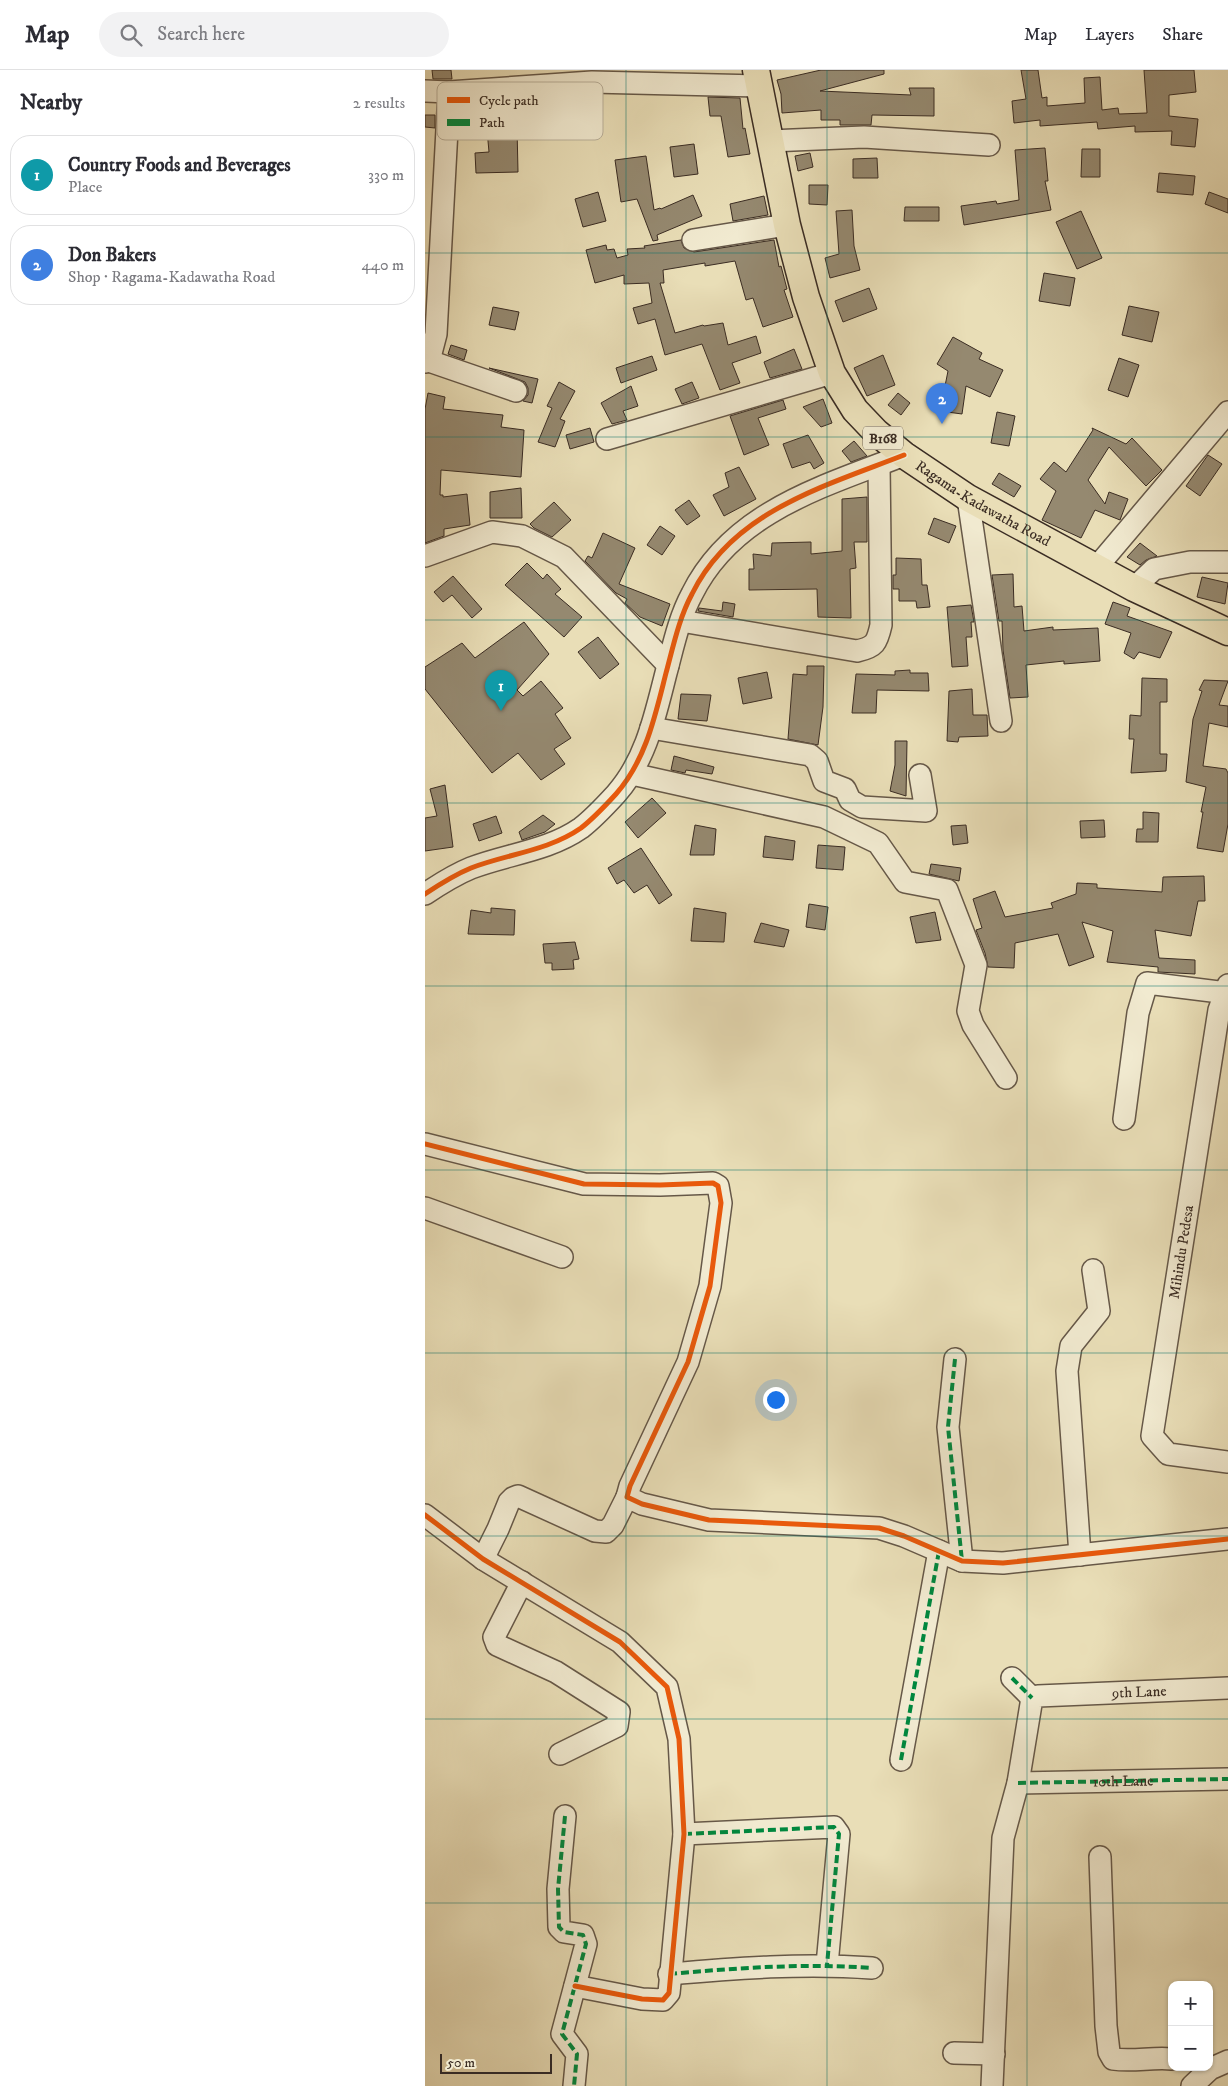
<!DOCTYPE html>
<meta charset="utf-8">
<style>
body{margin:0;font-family:"IM FELL DW Pica",serif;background:#f2f2f3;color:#2b2b33}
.controls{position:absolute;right:15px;bottom:15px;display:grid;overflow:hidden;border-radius:10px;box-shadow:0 1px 4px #0004}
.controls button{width:45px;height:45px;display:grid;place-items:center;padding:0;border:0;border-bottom:1px solid #e1e1e2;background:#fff;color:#2b2b33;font:25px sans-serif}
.scale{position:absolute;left:15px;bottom:12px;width:112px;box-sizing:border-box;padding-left:5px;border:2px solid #3a2c23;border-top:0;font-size:14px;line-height:18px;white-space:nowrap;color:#3a2c23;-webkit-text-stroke:4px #f1ead0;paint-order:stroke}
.you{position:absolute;left:350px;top:1329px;width:18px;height:18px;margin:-12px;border:4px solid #fff;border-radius:50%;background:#1a73e8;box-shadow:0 0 0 8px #1a73e833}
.badge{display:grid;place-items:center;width:32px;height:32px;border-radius:50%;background:#8f2418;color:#fff;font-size:16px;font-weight:700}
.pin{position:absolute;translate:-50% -41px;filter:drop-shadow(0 1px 2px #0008)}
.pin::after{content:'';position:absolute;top:26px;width:18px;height:15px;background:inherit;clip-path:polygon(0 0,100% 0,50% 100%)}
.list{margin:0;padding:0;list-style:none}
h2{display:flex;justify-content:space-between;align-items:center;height:65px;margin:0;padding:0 20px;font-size:21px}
h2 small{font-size:16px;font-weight:400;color:#7c7c81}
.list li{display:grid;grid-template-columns:32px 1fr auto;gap:15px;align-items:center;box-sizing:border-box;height:80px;margin:0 10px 10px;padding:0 10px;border:1px solid #e1e1e2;border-radius:20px}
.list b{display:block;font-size:19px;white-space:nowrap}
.list p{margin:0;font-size:16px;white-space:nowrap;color:#7c7c81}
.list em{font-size:16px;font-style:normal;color:#7c7c81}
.icon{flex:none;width:28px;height:28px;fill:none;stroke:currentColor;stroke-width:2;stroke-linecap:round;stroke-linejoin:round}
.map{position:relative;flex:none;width:803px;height:2016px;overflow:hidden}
header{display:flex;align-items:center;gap:30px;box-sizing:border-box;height:70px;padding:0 25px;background:#fff;border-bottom:1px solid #e1e1e2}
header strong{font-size:24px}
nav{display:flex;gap:28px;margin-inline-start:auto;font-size:18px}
.search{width:350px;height:45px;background:#f2f2f3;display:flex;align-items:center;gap:12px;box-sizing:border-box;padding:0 18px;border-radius:28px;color:#7c7c81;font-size:19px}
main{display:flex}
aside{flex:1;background:#fff}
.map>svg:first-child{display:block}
</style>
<header>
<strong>Map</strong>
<div class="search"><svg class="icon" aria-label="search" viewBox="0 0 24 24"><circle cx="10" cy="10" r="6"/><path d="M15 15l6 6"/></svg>Search here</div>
<nav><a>Map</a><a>Layers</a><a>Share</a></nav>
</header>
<main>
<aside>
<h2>Nearby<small>2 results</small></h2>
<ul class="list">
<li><span class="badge" style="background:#0f9aa8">1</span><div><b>Country Foods and Beverages</b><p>Place</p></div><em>330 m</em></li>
<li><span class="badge" style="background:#3f7fe0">2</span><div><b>Don Bakers</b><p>Shop · Ragama-Kadawatha Road</p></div><em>440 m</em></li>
</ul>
</aside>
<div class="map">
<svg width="803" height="2016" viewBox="0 0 803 2016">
<rect width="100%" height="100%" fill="#e9deb7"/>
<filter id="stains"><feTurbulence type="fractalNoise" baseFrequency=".004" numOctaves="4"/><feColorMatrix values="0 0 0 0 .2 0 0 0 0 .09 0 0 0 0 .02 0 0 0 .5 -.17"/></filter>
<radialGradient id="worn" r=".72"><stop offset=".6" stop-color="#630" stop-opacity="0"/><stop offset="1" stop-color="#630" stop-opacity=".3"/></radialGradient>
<g fill="#958970" stroke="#3a2c23">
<path d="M7 0H26L27 9H8Z"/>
<path d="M396 0H459V4L395 21 486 25 484 18H509V46L447 45 446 55H415V50H396V40L357 43 356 24 352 10Z"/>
<path d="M596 0H613L617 28 622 27V36L660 33 659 8 675 7 677 40 693 38 694 44 722 43 719 0H769L771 22 744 25V46L773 49 770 77 746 75 747 61 710 62V56L673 59 672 52 615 56V50L589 53 587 31 601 29Z"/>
<path d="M283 27 315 28 318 59 320 58 325 84 303 87 296 46H285Z"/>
<path d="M0 45H10V58L0 57Z"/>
<path d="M92 57 93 102 51 103 50 83 64 82 62 60Z"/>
<path d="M269 74 273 104 249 107 245 77Z"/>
<path d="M620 78 623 111H620L626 140 539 155 536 136 571 131 572 134 594 130 590 80Z"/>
<path d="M657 79H675V107H656Z"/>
<path d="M385 83 388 97 373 101 370 86Z"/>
<path d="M221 86 229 140 235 138 236 139 268 125 277 146 232 165 233 170 228 171 212 129 196 132 190 90Z"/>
<path d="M452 88 453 108H428V89Z"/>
<path d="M734 103 770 106 768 125 732 122Z"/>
<path d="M384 115H403L402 135 384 134Z"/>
<path d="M173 122 181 151 158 157 150 129Z"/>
<path d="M784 122 803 129V143L780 134Z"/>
<path d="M339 126 343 145 308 151 305 134Z"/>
<path d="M480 137H514V151H479Z"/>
<path d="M427 140 429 176 435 200 405 208 400 188 414 184 411 141Z"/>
<path d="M656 141 677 188 652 199 631 152Z"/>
<path d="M256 170 259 178 269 182 349 170 354 197 356 196 362 219 359 220 368 247 338 257 328 228 321 230 310 191 280 196V193L238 200 239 213H235L250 263 278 255 279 256 298 253 303 275 331 266 336 283 307 293 315 313 295 320 277 274 240 285 230 249 213 254 208 238 227 233 224 213 199 214V205L170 213 161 180 181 175 182 180 189 179 192 188 203 185 202 179 220 178 219 176Z"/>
<path d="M619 203 650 208 645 236 614 231Z"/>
<path d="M444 218 452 239 418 252 410 231Z"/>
<path d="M704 236 734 242 727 272 697 265Z"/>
<path d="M68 237 94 242 90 260 64 255Z"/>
<path d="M528 267 557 283 554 289 578 300 565 327 541 316 537 344 515 341 523 301 512 294Z"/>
<path d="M26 275 42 280 39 290 23 284Z"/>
<path d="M369 279 377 299 345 308 339 292Z"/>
<path d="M458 285 470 315 442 326 429 298Z"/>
<path d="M227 286 232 300 196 313 191 298Z"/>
<path d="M694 288 714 295 703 327 683 320Z"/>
<path d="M64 298 113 309 107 333 98 331 103 325V318L100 312Z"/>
<path d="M134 312 150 321 135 349 140 351 130 377 113 372 127 338 122 336Z"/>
<path d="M267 312 274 328 257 334 250 319Z"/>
<path d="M206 316 213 336 198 341 202 350 187 354 176 333Z"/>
<path d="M3 323 20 327 18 339 78 345 76 357 99 360 96 407 16 400 15 425H18V427L42 424 45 455 19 459V466L0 473V339Z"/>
<path d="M473 323 485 333 476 345 463 335Z"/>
<path d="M398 329 407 353 396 357 378 337Z"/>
<path d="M358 330 361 339 333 348 344 375 319 385 305 346Z"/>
<path d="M572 342 590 346 584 376 566 373Z"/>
<path d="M165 358 169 372 145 379 141 365Z"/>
<path d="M667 358 701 374 707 368 737 400 721 416 684 377 663 410 680 434 684 422 703 429 695 450 670 440 656 468 617 450 631 421 615 409 629 392 641 402 668 360Z"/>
<path d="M383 365 399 393 389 399 385 392 367 398 358 374Z"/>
<path d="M429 371 442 386 426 392 417 381Z"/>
<path d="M783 385 797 394 775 426 761 416Z"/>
<path d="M314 397 331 429 299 446 288 425 304 417 300 403Z"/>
<path d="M574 403 596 416 589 427 567 414Z"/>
<path d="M96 418 97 448H65V422Z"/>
<path d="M442 427V472H429L431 498 425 499 426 548 393 547 392 519 324 520V499H329L328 484 346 486 347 473 386 472V484L417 481V429Z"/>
<path d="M264 430 275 446 262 455 250 440Z"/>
<path d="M129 432 146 450 127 467 109 458 105 454Z"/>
<path d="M509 448 531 456 524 473 503 464Z"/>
<path d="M235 456 250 466 237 485 222 475Z"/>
<path d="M178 463 210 478 194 514 245 534 237 556 215 547 200 533 202 529 191 523 160 491 163 486 167 488Z"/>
<path d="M715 473 732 486 721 490 715 495 702 487Z"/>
<path d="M471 488 496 489 497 515H502L505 537 492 538 491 531H474V519H468V505H471Z"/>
<path d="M102 493 118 509 122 504 136 519 130 524 157 547 139 567 80 515Z"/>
<path d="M588 504 589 537 597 536 599 561 628 557V560L673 558 675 591 639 594V591L601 595 603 627 585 628 578 580 577 551H574L567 505Z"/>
<path d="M28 506 57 539 47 548 27 525 18 532 9 522Z"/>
<path d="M777 507 803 513 800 534 772 527Z"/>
<path d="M298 532 310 534 308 547 273 541 274 538 297 541Z"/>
<path d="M688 532 705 538 702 546 747 562 735 588 714 582 709 589 699 583 706 563 680 554Z"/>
<path d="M546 535 549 552H546L547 567H541L543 596 527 597 522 537Z"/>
<path d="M99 552 124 584 92 620 98 626 116 611 138 638 130 644 146 668 129 679 140 694 116 710 93 683 67 703 0 619V597L37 573 50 588Z"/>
<path d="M173 567 194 594 175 609 153 582Z"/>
<path d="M382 596H399L398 637 393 675 363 669 368 604 382 605Z"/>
<path d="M485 600V603H503L504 621 452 620 451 643H427L431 604 470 605V601Z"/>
<path d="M342 602 347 628 318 634 313 608Z"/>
<path d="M717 608 742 609V632H735V684H742L741 701 706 703 709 669H704L705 645 716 646Z"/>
<path d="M779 610 803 611 794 635 803 636V657L784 653 778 696 801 699 803 703V754L798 782 772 778 778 742H776L781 717 761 712 768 649 777 621 774 620Z"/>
<path d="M547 619 548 645H562L563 666 534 667 533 672 522 671 524 621Z"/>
<path d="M256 624 286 625 282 651 253 649Z"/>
<path d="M470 671H482L481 726 465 721 470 695Z"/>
<path d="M249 686 289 697 287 704 261 700 260 703 246 700Z"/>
<path d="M20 715 28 777 0 781V748L12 746 5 719Z"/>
<path d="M227 728 241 743 213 768 200 752Z"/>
<path d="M718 742 734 743 733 772H711L712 759H718Z"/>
<path d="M118 745 130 754 120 762 97 770 94 762Z"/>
<path d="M71 746 77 763 54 771 48 754Z"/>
<path d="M679 750 680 767 656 768 655 751Z"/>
<path d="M270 755 291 759 289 785H265Z"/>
<path d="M541 755 543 773 528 775 526 756Z"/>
<path d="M340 766 370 771 368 790 338 787Z"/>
<path d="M393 775 420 777 418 800 391 798Z"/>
<path d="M216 778 247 825 234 834 222 815 209 823 199 810 192 814 183 798Z"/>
<path d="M506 794 536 798 534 811 504 804Z"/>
<path d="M779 806 780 831H773L766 866 730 860 734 888 770 890V904L733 902V897L682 892 688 861 657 852 669 887 644 896 633 864 590 873 589 898 563 897 560 883 551 860 557 858 548 829 570 821 580 847 628 838 626 833 651 824 652 813 672 814V818L737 822 738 807Z"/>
<path d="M384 834 403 837 400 860 381 857Z"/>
<path d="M66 838 90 840 89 865 43 864 46 840 66 843Z"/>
<path d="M269 838 301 843 299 872 266 871Z"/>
<path d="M510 842 516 870 491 873 485 847Z"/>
<path d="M336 853 364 860 359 877 329 872Z"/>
<path d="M150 872 154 889 148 890 149 899 127 900V893H120L118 874Z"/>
</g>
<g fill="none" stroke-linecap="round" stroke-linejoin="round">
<defs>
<g id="minor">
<path d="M0 21 24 22 167 12 334 16"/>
<path d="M345 71 439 67 564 75"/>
<path d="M268 170 362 155"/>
<path d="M4 291 91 321"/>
<path d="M0 292 4 291 11 264 24 22"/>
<path d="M182 369 407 303"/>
<path d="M543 428 576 651"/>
<path d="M0 486 67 462 97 466 139 487 243 595"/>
<path d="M671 498 803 342"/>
<path d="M709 518 729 499 765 492H803"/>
<path d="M256 551 432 581C450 577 452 573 456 555L454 395"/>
<path d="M226 658 385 685 392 691 399 711 420 719 425 730 437 737 501 741 495 705"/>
<path d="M207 704 399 747 453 773 480 812 522 820 551 895 543 941 548 955 581 1008"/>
<path d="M0 824C15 814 29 805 46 798 82 784 123 781 156 758 169 748 180 736 191 724 221 690 230 646 241 603 248 577 254 548 267 524 308 441 400 416 479 385"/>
<path d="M803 915 794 940 727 1366 743 1384 803 1392"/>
<path d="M699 1049 713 943 722 913 803 923"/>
<path d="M0 1074 159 1114 235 1115 288 1113 293 1116 296 1133 285 1216 263 1292 205 1416 202 1427 217 1434 284 1450 454 1458 479 1466 537 1491 578 1493 803 1469"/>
<path d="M0 1138 137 1187"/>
<path d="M530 1289 523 1357 537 1491"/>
<path d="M0 1445 58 1489 195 1572 242 1617 254 1669 259 1764 244 1923 238 1930 217 1929 150 1916"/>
<path d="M655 1485 642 1301 646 1276 674 1241 668 1200"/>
<path d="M58 1489 73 1459 84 1432 88 1428 93 1426 170 1461 181 1462 188 1455 202 1427"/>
<path d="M97 1512 69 1567 72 1575 131 1602 194 1642 192 1656 135 1684"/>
<path d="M587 1608 607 1628"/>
<path d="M476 1690 514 1481"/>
<path id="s1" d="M593 1713 803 1709"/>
<path d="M140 1746 133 1819 134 1857 139 1862 158 1865 161 1874 137 1964 152 1984 149 2016"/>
<path d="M259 1764 409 1757 414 1764 402 1895"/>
<path d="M675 1787 681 1956 684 1982 688 1989C708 1992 727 1987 747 1989"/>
<path d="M244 1904C312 1898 379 1893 447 1898"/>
<path d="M529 1983 569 1984"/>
<path id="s2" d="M567 2016 578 1768 593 1713 607 1628 613 1626 803 1618"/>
<path d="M767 2016 785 1999 803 1991"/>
</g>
<g id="major">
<path id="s3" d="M331 0 362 155 381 227 407 303 430 340 451 362 479 385 543 428 709 518 803 562"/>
</g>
</defs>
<use href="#minor" stroke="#665848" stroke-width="24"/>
<use href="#major" stroke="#3a2c23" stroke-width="29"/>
<use href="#minor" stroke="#f1ead0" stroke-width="21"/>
<use href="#major" stroke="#e9deb7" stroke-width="26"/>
<g stroke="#00873e" stroke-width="4" stroke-dasharray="8 4" stroke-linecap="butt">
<path d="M530 1289 523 1357 537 1491"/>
<path d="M587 1608 607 1628"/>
<path d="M476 1690 514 1481"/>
<path d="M593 1713 803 1709"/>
<path d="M140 1746 133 1819 134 1857 139 1862 158 1865 161 1874 137 1964 152 1984 149 2016"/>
<path d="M259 1764 409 1757 414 1764 402 1895"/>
<path d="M244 1904C312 1898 379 1893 447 1898"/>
</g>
<defs>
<g id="cycleway">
<path d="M0 824C15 814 29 805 46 798 82 784 123 781 156 758 169 748 180 736 191 724 221 690 230 646 241 603 248 577 254 548 267 524 308 441 400 416 479 385"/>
<path d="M0 1074 159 1114 235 1115 288 1113 293 1116 296 1133 285 1216 263 1292 205 1416 202 1427 217 1434 284 1450 454 1458 479 1466 537 1491 578 1493 803 1469"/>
<path d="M0 1445 58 1489 195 1572 242 1617 254 1669 259 1764 244 1923 238 1930 217 1929 150 1916"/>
</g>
</defs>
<use href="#cycleway" stroke="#f1ead0" stroke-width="8"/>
<use href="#cycleway" stroke="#e8590c" stroke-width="5"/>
</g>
<path fill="none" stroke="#0f766e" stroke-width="1" stroke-opacity="0.55" d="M201 0V2016M402 0V2016M602 0V2016M0 183H803M0 367H803M0 550H803M0 733H803M0 916H803M0 1100H803M0 1283H803M0 1466H803M0 1649H803M0 1833H803"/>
<g text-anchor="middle" stroke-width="5" stroke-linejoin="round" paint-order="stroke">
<rect fill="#f1ead0" stroke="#716557" stroke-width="1" x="438" y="356.5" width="40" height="23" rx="4"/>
<g font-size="14" font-weight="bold" fill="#3a2c23">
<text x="458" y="373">B168</text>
</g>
<g font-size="15" fill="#3a2c23" stroke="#f1ead0">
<text dy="5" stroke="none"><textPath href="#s3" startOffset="516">Ragama-Kadawatha Road</textPath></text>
<text transform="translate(756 1182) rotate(-81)" y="5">Mihindu Pedesa</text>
<text dy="5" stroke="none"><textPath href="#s2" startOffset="499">9th Lane</textPath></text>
<text dy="5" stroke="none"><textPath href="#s1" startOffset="105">10th Lane</textPath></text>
</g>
</g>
<rect x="12" y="12" width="166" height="58" rx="8" fill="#f1ead0" stroke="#bab19c" stroke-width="1"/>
<rect x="22" y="27" width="23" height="6" fill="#e8590c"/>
<rect x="22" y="49" width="23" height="7" fill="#00873e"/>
<g font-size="14" fill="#3a2c23">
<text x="54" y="35">Cycle path</text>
<text x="54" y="57">Path</text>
</g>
<rect width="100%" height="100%" filter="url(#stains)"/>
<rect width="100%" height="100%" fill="url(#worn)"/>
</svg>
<div class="controls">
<button>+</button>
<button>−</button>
</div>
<div class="scale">50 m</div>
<div class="you"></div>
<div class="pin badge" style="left:76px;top:641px;background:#0f9aa8">1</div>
<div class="pin badge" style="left:517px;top:354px;background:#3f7fe0">2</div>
</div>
</main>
